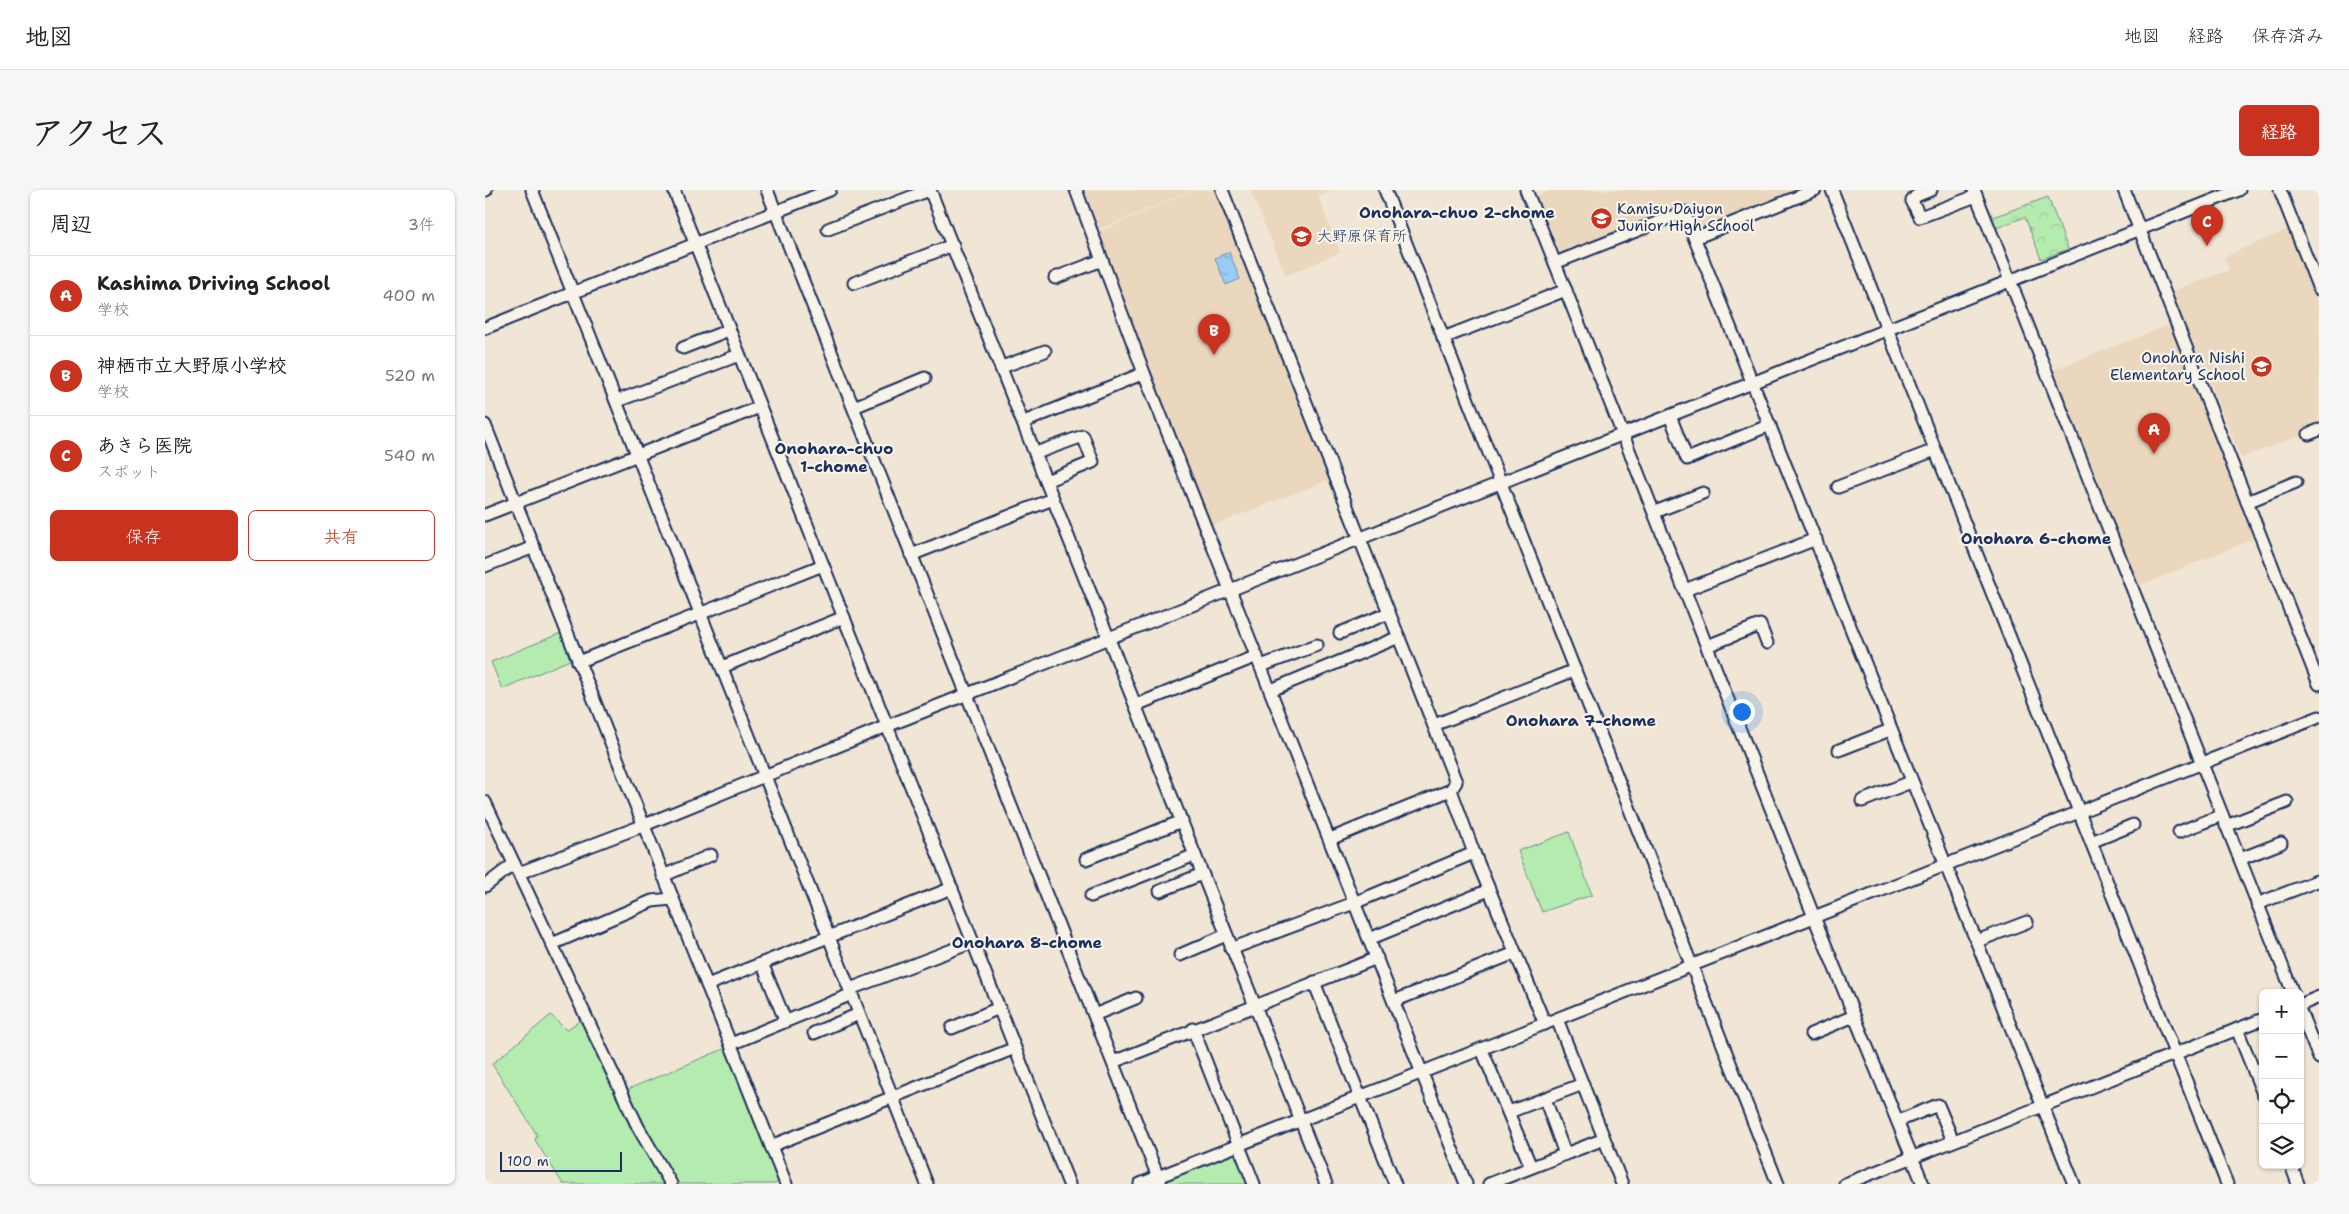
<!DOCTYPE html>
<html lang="ja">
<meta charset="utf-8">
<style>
body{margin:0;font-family:"Shantell Sans","Klee One",sans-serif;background:#f6f6f6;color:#222}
.controls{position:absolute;right:15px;bottom:15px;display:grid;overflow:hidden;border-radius:8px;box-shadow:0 1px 4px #0004}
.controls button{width:45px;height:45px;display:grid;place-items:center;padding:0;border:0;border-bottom:1px solid #e0e0e0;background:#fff;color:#222;font:25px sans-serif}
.scale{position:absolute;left:15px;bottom:12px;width:122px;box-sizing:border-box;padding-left:5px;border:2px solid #1b2f5e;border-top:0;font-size:14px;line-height:18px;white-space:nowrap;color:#1b2f5e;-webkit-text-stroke:4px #f7f3e8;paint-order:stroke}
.you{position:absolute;left:1256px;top:521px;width:18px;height:18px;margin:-12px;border:4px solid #fff;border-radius:50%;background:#1a73e8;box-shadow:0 0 0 8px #1a73e833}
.badge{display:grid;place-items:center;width:32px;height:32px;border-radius:50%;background:#c8321e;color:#fff;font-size:16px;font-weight:700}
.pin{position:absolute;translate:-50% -41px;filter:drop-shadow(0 1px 2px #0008)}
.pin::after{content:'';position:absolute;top:26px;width:18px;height:15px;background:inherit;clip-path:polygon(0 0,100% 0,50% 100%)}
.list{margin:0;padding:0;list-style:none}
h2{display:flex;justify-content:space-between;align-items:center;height:65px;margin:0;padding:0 20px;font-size:21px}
h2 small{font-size:16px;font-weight:400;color:#767676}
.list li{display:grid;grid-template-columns:32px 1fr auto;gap:15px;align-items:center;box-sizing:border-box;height:80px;padding:0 20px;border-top:1px solid #e0e0e0}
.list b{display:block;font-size:19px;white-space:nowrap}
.list p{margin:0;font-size:16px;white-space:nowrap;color:#767676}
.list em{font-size:16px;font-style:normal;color:#767676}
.actions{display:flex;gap:10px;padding:15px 20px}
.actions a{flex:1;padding:11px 0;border:1px solid #c8321e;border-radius:8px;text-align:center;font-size:18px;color:#c8321e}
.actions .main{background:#c8321e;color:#fff}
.icon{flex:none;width:28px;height:28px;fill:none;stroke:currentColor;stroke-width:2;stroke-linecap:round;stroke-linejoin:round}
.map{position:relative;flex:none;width:1834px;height:994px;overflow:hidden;border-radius:8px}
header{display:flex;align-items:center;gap:30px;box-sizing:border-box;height:70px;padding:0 25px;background:#fff;border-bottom:1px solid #e0e0e0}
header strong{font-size:24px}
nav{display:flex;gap:28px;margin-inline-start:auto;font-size:18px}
.intro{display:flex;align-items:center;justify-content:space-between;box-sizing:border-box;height:120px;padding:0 30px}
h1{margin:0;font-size:35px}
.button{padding:12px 22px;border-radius:8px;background:#c8321e;color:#fff;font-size:18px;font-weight:700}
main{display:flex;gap:30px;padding:0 30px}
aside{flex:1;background:#fff;border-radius:8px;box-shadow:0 1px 4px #0004}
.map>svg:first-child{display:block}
</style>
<header>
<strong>地図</strong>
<nav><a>地図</a><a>経路</a><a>保存済み</a></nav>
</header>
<div class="intro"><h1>アクセス</h1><a class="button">経路</a></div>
<main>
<aside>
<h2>周辺<small>3件</small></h2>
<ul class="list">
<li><span class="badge">A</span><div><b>Kashima Driving School</b><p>学校</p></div><em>400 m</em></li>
<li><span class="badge">B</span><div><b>神栖市立大野原小学校</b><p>学校</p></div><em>520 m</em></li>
<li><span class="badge">C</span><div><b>あきら医院</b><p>スポット</p></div><em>540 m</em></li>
</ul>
<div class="actions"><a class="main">保存</a><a>共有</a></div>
</aside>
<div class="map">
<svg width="1834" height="994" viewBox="0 0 1834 994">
<defs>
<pattern id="forest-crowns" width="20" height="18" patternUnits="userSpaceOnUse" patternTransform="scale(1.25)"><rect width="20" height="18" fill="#b4ecaf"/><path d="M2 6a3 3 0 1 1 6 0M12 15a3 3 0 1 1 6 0" fill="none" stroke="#9acb99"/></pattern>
<pattern id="water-ripples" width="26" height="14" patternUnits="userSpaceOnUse" patternTransform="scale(1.25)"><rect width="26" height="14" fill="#9accf7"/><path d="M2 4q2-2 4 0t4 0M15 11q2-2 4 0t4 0" fill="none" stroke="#7da6cb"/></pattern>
</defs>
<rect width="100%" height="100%" fill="#f1e6d5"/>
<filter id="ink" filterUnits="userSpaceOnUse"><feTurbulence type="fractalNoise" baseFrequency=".02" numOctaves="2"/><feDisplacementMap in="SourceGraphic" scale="10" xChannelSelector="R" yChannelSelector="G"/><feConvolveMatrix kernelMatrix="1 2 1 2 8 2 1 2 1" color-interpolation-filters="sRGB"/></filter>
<g filter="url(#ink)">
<g fill="#ead7be">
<path d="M593 0H708L608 42Z"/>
<path d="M710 0H730L851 287 727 336 610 43Z"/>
<path d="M765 0H848L833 6 855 62 801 86Z"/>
<path d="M1066 0H1316L1214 40 1202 15 1076 65 1051 6Z"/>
<path d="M1803 39 1834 116V238L1756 268 1687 101 1744 80 1739 67Z"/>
<path d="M1687 134 1771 348 1652 397 1568 180Z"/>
</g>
<g fill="#b4ecaf" stroke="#688e86">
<path d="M76 443 87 469 17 499 6 472Z"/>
<path d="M1084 642 1107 705 1057 722 1033 661Z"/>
<path d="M66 825 81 840 96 830 182 994H78L50 950 52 945 7 874Z"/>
<path d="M241 858 295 992 289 994H192L141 900Z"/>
<path d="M752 962 764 994H682L681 990Z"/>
</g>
<path fill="url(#forest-crowns)" stroke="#688e86" d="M1563 7 1583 59 1556 69 1540 27 1509 39 1505 28Z"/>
<path fill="url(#water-ripples)" stroke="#678dba" d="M744 62 755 89 741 95 730 68Z"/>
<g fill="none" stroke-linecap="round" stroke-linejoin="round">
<defs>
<g id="minor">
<path d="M0 0H1"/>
<path d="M47 0 442 994"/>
<path d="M189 0 584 994"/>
<path d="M282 0 675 992"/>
<path d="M445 0 841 994"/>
<path d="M591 0 659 183 981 994"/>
<path d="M737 0 971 592 966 600 989 663 1060 834"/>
<path d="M900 0 1293 994"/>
<path d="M1041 0 1329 727 1438 994"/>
<path d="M1347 0 1742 994"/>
<path d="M1446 0 1431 6 1427 11 1435 27 1491 6"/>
<path d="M1489 0 1808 803"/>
<path d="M1639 0 1834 494"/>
<path d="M1795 0 1834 99"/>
<path d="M343 39 444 0"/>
<path d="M1210 48 1330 0"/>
<path d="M1070 73 1199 22C1328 346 1459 670 1589 994"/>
<path d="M570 88 617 70"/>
<path d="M369 93 468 55"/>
<path d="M0 138 345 0"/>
<path d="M958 148 1081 100"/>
<path d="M198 158 244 140"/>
<path d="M517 177 560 161"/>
<path d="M132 211 254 165"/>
<path d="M369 217 440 188"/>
<path d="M1185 226 1202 269 1285 235"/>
<path d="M539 232 659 183"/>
<path d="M0 235 301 994"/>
<path d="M1824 244 1834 240"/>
<path d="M551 263 598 246 608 272 561 291"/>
<path d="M1353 297 1450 260"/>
<path d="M1762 312 1811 292"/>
<path d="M1170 322 1218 303"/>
<path d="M0 325 275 217"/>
<path d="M426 365 568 309"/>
<path d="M0 376 49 357"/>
<path d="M1200 400 1331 349"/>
<path d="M855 443 904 423"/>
<path d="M1222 456 1275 435 1282 453"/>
<path d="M93 472 338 375"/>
<path d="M776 476 832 455"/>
<path d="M237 477 359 427"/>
<path d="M786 500 914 447"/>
<path d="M651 515 772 466"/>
<path d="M949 535 1090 480"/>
<path d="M1354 560 1405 540"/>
<path d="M1377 611 1426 592"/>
<path d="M0 612 153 937 186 994"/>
<path d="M1741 636 1802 612"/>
<path d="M1694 642 1737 625"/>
<path d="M845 649 966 600"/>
<path d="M1606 652 1648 635"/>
<path d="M601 669 697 631"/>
<path d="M1755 669 1796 653"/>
<path d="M34 683 157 636 402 536 1754 0"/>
<path d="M178 686 226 665"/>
<path d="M0 696 29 674"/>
<path d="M675 701 717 684"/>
<path d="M606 706 710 665"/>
<path d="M1772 714 1832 691"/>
<path d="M884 749 1004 700"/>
<path d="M1492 751 1542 732"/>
<path d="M67 754 167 711 187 709"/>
<path d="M746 759 869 713 989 663"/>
<path d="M695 765 741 745"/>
<path d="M277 773 300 830"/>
<path d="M829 792 910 994"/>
<path d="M222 795 467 698"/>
<path d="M365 799 488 752"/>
<path d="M909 811 1030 763"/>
<path d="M1815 815 1834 807"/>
<path d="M1815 821 1834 868"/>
<path d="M609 825 651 808"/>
<path d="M1072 829 1137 994"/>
<path d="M467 838 514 818"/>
<path d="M708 839 769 994"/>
<path d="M1752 839 1778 904"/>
<path d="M329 843 374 824"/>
<path d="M1326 844 1369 826"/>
<path d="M246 854 367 804"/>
<path d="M997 860 1046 977"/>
<path d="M628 872 892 768"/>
<path d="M1060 909 1080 964"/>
<path d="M1024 922 1098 894"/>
<path d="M1413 931 1453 915 1468 951"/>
<path d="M286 956 530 858"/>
<path d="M1806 975 1813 994"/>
<path d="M655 994 1834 527"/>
<path d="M1004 994 1119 949"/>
<path d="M1360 994 1778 829"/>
</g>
</defs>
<use href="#minor" stroke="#1b2f5e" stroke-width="15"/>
<use href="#minor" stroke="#f7f3e8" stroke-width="11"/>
</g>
</g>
<defs>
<symbol id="school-disc" viewBox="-11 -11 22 22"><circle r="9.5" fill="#c8321e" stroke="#f7f3e8"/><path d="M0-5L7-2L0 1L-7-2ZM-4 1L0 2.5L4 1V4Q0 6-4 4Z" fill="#fff"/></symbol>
</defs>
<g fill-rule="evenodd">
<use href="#school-disc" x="1104" y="16" width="25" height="25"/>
<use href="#school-disc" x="804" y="34" width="25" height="25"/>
<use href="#school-disc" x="1764" y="164" width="25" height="25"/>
</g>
<g text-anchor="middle" stroke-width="4.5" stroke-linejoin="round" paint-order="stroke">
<g font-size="15" fill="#1b2f5e" stroke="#f7f3e8" text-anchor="start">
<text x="1132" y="24">Kamisu Daiyon<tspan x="1132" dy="17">Junior High School</tspan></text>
<text x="832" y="51">大野原保育所</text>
<text x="1760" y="173" text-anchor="end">Onohara Nishi<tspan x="1760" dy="17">Elementary School</tspan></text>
</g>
<g font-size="16" font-weight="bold" fill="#1b2f5e" stroke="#f7f3e8">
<text x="972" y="28">Onohara-chuo 2-chome</text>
<text x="349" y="264">Onohara-chuo<tspan x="349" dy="18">1-chome</tspan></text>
<text x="1551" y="354">Onohara 6-chome</text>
<text x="1096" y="536">Onohara 7-chome</text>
<text x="542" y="758">Onohara 8-chome</text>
</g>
</g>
</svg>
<div class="controls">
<button>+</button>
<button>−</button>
<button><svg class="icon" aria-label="locate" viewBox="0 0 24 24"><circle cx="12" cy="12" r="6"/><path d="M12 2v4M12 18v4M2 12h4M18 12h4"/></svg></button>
<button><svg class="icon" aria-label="layers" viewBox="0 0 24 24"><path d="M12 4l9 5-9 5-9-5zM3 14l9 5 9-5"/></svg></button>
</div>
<div class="scale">100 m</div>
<div class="you"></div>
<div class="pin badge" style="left:1669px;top:264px">A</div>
<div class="pin badge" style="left:729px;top:165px">B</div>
<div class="pin badge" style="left:1722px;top:56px">C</div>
</div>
</main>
